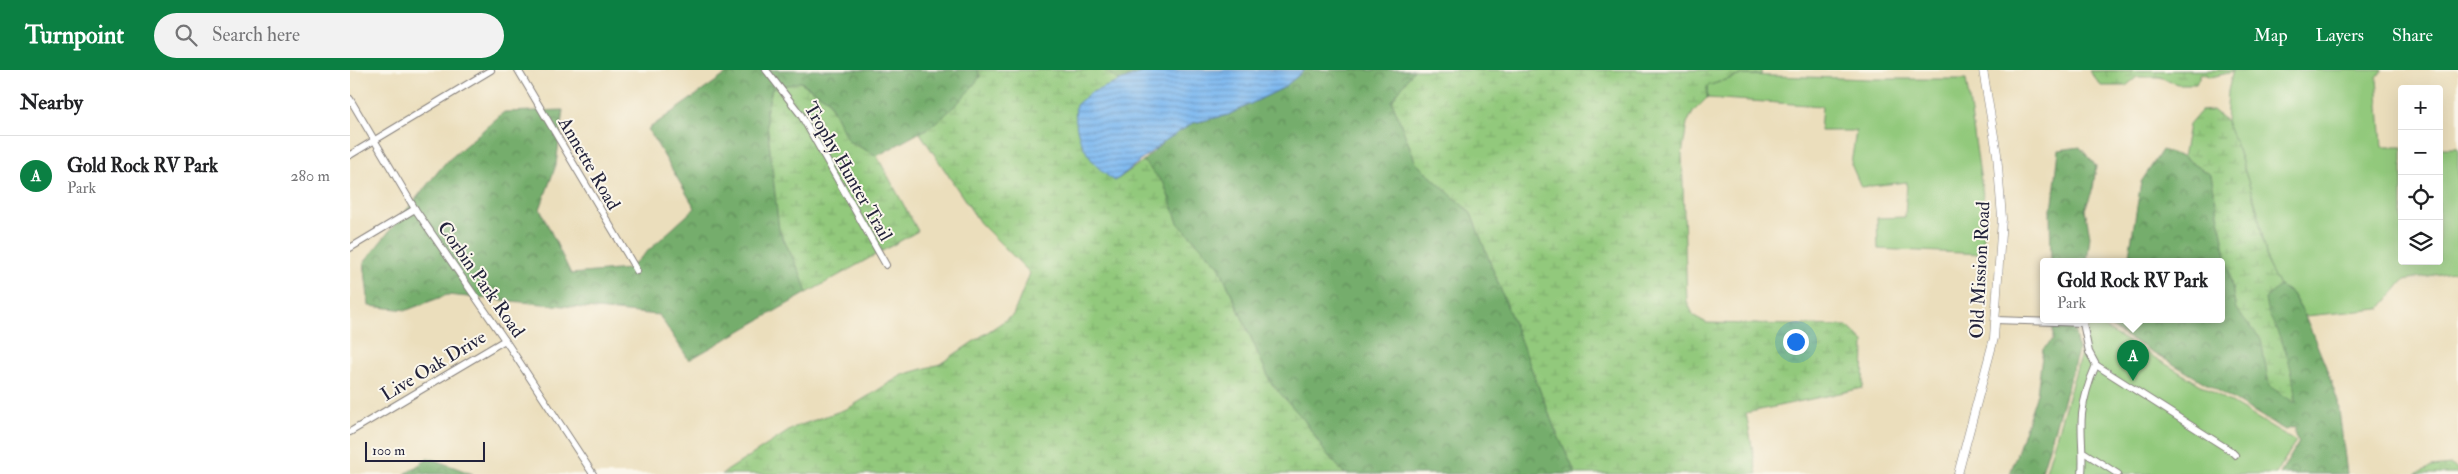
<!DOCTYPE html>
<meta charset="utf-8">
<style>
body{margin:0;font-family:"IM FELL Double Pica",serif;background:#f2f2f2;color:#202124}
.controls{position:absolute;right:15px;top:15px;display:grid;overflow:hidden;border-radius:5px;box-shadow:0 5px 20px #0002}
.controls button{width:45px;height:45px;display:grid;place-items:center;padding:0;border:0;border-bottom:1px solid #e0e0e0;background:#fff;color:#202124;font:25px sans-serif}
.scale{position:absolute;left:15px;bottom:12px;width:120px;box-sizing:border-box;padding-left:5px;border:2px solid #22223b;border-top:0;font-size:14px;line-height:18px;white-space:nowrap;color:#22223b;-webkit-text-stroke:4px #fbf7ec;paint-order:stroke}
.you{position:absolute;left:1445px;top:271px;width:18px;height:18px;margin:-12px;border:4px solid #fff;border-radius:50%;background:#1a73e8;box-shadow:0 0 0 8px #1a73e833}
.badge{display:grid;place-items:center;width:32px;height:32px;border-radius:50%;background:#0b8043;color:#fff;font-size:16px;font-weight:700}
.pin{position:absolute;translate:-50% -41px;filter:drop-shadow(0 1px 2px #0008)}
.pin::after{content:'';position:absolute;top:26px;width:18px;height:15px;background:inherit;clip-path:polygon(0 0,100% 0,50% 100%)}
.popup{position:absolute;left:1690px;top:188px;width:185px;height:65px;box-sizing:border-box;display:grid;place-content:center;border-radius:5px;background:#fff;filter:drop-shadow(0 1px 4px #0005);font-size:16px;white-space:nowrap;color:#757577}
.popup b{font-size:19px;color:#202124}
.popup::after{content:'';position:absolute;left:50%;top:100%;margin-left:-10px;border:10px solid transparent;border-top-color:#fff}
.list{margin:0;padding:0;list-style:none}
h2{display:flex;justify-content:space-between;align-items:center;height:65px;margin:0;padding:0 20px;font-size:21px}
h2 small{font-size:16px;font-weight:400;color:#757577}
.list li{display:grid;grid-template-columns:32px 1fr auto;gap:15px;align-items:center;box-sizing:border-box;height:80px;padding:0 20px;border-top:1px solid #e0e0e0}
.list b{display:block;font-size:19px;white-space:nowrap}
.list p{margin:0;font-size:16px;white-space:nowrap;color:#757577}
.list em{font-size:16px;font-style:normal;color:#757577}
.icon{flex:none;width:28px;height:28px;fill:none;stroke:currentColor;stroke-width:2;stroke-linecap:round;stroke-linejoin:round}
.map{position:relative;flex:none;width:2108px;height:404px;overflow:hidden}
header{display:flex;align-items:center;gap:30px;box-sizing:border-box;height:70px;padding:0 25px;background:#0b8043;color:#fff}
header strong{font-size:24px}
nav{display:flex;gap:28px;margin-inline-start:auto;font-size:18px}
.search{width:350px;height:45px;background:#f2f2f2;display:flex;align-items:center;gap:12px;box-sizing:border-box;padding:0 18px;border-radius:28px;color:#757577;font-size:19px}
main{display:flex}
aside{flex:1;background:#fff}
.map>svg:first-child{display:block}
</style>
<header>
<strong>Turnpoint</strong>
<div class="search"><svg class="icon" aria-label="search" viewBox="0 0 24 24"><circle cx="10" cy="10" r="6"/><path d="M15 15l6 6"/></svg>Search here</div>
<nav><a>Map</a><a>Layers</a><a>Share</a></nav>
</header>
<main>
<aside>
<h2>Nearby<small></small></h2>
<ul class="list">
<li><span class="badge">A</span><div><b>Gold Rock RV Park</b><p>Park</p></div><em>280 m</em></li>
</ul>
</aside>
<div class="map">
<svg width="2108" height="404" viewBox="0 0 2108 404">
<defs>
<pattern id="forest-crowns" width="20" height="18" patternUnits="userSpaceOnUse" patternTransform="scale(1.25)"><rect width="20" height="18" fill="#75ad6c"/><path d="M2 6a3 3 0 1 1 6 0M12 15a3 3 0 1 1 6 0" fill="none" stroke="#608c5a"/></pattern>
<pattern id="wetland-marsh" width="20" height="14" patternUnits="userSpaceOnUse" patternTransform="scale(1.25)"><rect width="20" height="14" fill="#92c97c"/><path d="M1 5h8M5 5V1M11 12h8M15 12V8" fill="none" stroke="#7eac6c"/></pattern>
<pattern id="water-rules" width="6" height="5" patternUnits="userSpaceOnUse" patternTransform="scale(1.25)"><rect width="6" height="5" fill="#7eb9f0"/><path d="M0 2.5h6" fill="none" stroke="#6796c4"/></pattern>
</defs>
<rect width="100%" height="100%" fill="#fbf7ec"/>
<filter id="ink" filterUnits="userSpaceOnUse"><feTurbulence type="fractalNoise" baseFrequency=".02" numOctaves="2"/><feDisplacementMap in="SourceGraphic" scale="10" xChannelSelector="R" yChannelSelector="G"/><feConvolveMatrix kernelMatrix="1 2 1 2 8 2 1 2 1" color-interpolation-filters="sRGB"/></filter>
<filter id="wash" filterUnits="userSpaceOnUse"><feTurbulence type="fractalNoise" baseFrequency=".0096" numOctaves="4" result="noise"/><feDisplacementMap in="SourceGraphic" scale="20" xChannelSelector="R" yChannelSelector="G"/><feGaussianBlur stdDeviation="1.12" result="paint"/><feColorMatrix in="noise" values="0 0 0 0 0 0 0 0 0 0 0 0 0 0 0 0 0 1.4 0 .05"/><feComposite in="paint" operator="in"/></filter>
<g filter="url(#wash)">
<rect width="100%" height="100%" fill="#ebdebc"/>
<g fill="#92c97c" stroke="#5a765c">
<path d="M1883 0H2034L2027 8 2032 77H2052V191H2089V78H2108V201L2054 210 2030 239 1955 246 1942 224 1929 216 1918 195 1907 139 1888 80 1876 52 1878 21Z"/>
<path d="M1391 5 1521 9H1616L1633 125V184L1528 179 1527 148 1555 147 1557 112 1511 117 1501 94 1506 61H1470L1472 36 1357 28V16Z"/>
<path d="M1741 250 1946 371 1926 404H1695Z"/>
</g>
<g fill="url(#forest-crowns)" stroke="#4c6854">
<path d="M382 0H628L630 7 616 25 587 53 527 86 498 71 478 30 451 12 422 19 416 43 429 160 450 202 457 223 339 290 309 245 97 225 57 240 19 236 14 192 95 93 154 42 213 40 206 95 190 139 221 204 278 199 345 138 298 59Z"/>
<path d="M754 0H798L771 12Z"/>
<path d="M955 0H1064L1042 31 1066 93 1121 143 1205 359 1226 404H995L975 382 954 350 921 313 869 196 828 153 814 114 793 91 816 70 843 53 878 45 933 18Z"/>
<path d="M1730 77 1746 96 1743 119 1735 139 1740 166 1737 192H1701L1700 142 1703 133 1709 80Z"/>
<path d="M1812 80 1833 87 1861 105 1886 239 1911 269 1919 316 1927 261 1917 244 1915 229 1922 221 1930 216 1942 224 1956 248 1976 297 1988 332 1997 404H1930L1949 372 1945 366V357L1935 360 1748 250H1872V192H1775L1779 185 1791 112Z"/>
<path d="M1703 250H1738L1736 254 1724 257 1728 281 1691 404H1660L1687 323 1693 279 1703 270Z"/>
<path d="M79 388 123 404H55Z"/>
</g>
<g fill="url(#wetland-marsh)" stroke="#5a765c">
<path d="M628 0H754L771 12 740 23 765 111 793 91 814 114 828 153 869 196 921 313 954 350 975 382 995 404H372L445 357 499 338 552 305 590 294 663 245 680 203 630 153 570 63C594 49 613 29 630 7Z"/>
<path d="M1064 0H1412L1411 5H1391L1357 16V28L1344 41 1337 53 1332 85 1337 232 1344 246 1357 253 1497 256 1514 272 1513 318 1396 343 1407 404H1226L1205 359 1121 143 1066 93 1042 31Z"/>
<path d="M1883 0V2L1861 7 1851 3 1846 14H1827L1810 7H1787L1776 16H1751L1739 1Z"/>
<path d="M450 12 478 30 498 71 527 86 568 161 457 223 450 202 429 160 416 43 422 19Z"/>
<path d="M1863 40 1876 51 1888 80 1907 139 1918 195 1929 216 1915 229C1917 244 1921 248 1927 261 1938 283 1945 309 1945 333L1919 316 1911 269 1886 239 1861 105 1833 87 1839 55 1851 41Z"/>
<path d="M2101 395 2108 399V404H2065L2082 397Z"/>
</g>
<path fill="url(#water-rules)" stroke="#506e96" d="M798 0H955L933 18 878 45 843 53 816 70 765 111C739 95 722 65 726 35L740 23Z"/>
</g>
<g filter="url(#ink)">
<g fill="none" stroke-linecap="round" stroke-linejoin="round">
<defs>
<g id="minor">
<path d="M168 0 287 201"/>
<path d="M416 0 451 45 536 195"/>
<path d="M0 29 65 139 155 270 243 404"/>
<path d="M0 85 141 0"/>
<path d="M0 178 65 139"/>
<path d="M1645 250 1733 253 1739 282 1746 295 1881 381 1885 385"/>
<path d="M0 362 155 270"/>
<path d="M1735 383 1768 404"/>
<path d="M1732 404C1734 384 1730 364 1732 344 1734 327 1739 311 1746 295"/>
</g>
<path id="tertiary" d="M1608 404 1644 268 1652 148 1647 84 1633 0"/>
</defs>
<use href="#minor" stroke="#86807c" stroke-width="8"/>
<use href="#tertiary" stroke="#86807c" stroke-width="9"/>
<use href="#minor" stroke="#fff" stroke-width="6"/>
<use href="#tertiary" stroke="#fff" stroke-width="8"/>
</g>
</g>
<g text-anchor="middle" stroke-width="4" stroke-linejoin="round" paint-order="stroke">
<g font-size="19" fill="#22223b" stroke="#fbf7ec">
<text transform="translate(240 93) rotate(60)" y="7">Annette Road</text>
<text transform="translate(499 101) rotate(60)" y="7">Trophy Hunter Trail</text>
<text transform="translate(1629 200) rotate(-87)" y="7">Old Mission Road</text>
<text transform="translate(132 209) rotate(55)" y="7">Corbin Park Road</text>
<text transform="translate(83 295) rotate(-31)" y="7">Live Oak Drive</text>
</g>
</g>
</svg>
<div class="controls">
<button>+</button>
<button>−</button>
<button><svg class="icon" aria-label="locate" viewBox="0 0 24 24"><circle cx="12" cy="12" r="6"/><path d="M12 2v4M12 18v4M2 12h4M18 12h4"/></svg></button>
<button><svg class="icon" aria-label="layers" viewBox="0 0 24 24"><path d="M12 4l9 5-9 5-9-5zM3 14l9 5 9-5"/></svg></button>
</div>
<div class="scale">100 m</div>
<div class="you"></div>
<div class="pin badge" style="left:1783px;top:311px">A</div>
<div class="popup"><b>Gold Rock RV Park</b>Park</div>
</div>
</main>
